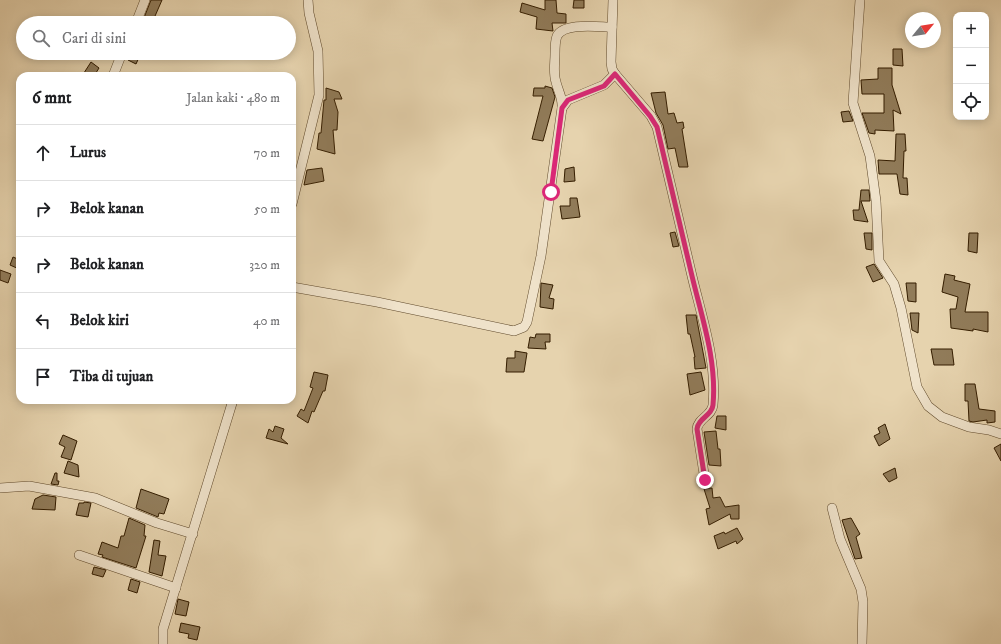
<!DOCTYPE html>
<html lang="id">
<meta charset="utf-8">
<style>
body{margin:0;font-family:"IM FELL DW Pica",serif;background:#f6f6f6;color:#202124}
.controls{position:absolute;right:12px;top:12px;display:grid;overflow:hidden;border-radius:8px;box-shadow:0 2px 10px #0003}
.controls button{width:36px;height:36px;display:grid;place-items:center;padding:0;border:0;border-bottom:1px solid #e0e0e0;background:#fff;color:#202124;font:20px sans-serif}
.compass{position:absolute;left:905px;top:12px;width:36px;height:36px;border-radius:50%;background:#fff;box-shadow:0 2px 10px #0003;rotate:60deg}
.stop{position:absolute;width:12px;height:12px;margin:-9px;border:3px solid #db2777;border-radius:50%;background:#fff}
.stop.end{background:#db2777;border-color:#fff;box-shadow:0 1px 4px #0008}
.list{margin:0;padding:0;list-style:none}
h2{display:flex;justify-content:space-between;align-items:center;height:52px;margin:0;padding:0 16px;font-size:17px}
h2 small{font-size:13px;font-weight:400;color:#757577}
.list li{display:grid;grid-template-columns:26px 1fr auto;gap:12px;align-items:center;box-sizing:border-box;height:56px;padding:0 16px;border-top:1px solid #e0e0e0}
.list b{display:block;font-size:15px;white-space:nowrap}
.list em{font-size:13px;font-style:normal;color:#757577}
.icon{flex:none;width:22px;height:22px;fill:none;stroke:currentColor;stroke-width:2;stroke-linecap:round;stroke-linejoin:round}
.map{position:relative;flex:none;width:1001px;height:644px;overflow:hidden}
.search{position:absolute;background:#fff;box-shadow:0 2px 10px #0003;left:16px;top:16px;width:280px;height:44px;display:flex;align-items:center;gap:10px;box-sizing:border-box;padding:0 14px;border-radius:22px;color:#757577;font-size:15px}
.panel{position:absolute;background:#fff;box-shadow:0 2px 10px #0003;left:16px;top:72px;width:280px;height:332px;border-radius:12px}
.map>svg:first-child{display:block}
</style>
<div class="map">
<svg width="1001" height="644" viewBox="0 0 1001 644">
<rect width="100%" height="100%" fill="#e6d3ae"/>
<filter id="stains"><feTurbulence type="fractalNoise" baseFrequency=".005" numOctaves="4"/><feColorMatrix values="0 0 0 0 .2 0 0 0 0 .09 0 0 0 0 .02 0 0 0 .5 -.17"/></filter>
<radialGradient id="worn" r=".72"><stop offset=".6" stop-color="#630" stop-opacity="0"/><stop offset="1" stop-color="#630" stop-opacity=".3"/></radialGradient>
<g fill="#917c5a" stroke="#341d00">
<path d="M151 0H162L152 23H142Z"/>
<path d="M545 0H556L557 13 566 14V23H552L553 31 536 29 537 17 520 12 522 3 545 10Z"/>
<path d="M574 0H584V8H573Z"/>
<path d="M893 49H902L903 66 893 65Z"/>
<path d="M132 53H141L136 64 128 60Z"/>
<path d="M91 62 99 68 94 76H82Z"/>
<path d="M878 68H892V85L901 114 893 110 894 131 875 130V134L869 133 862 113H884V94H862L861 80 878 79Z"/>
<path d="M545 86 552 88 555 97 543 141 532 139 543 96H533L534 88H545Z"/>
<path d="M326 88 339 92 342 99H334L338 112 337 130H333L335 154 317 149 319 133H321L324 100H326Z"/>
<path d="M665 92 668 114 674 113 677 123 683 122 684 128 682 129 688 167H679L675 148 668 149 663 125 656 113 651 93Z"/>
<path d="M849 111 853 121 843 122 841 112Z"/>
<path d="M896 134H905L906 151H904L903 178H907L908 195 900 194 897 174H879L878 160 895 161Z"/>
<path d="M574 167 575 181 564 182 565 169Z"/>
<path d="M322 168 324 181 304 185 307 170Z"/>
<path d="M861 190H869L870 201H861L868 222 854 220 853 210H859Z"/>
<path d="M570 198H577L580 217 562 219 560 206H570Z"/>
<path d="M675 232 679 246 673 247 670 233Z"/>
<path d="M864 233H872V250L866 249Z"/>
<path d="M969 233H978L977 253 968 251Z"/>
<path d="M13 257 20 260 19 269 10 265Z"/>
<path d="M874 264 883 278 873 282 866 267Z"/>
<path d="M0 270 11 274 8 283 0 280Z"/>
<path d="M945 274 955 276 954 280 970 284 965 312H988V332L973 329V331L951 328 950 309H956L958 297 942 292Z"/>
<path d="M541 283 553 285 549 298 554 299 553 309 540 307Z"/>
<path d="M906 283H916V302L908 301Z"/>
<path d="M910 313H919L918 333 912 330Z"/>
<path d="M686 315H696L706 368 695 369 694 357H695L690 334H688Z"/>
<path d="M536 334H550V342H545L546 349 528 348 530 337 535 338Z"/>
<path d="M931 349H952L954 365H934Z"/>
<path d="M515 351 527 353 524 372H506L507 358H515Z"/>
<path d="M314 372 328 375 325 391H323L314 412 312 411 308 423 297 416 301 409 304 411 313 388 310 387Z"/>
<path d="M701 372 705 390 690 395 687 374Z"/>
<path d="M965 384H975L979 409 995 411V422L987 423V420L973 422 969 421 968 401H965Z"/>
<path d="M717 416H726V430L715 428Z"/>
<path d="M885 424 890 439 879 446 874 436 880 433 878 428Z"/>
<path d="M275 426 284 429 281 438 288 444 266 438 269 429 273 432Z"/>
<path d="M716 431 718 449H720L721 466 709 465 704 432Z"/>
<path d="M63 435 77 441 71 460 61 457 65 447 59 444Z"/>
<path d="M1001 444V461L994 448Z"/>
<path d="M68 461 78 465 79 477 64 473Z"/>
<path d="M895 468 897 478 889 482 883 474Z"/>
<path d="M55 473H57V481H59L58 485 51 484Z"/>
<path d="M712 488 713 498 720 497 725 507 739 505V519H731L730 514 709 525 706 509 710 508 704 489Z"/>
<path d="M141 489 169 499 164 514 159 513 158 517 136 508Z"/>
<path d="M43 495 56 497 55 510 32 509 35 499Z"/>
<path d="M84 502 91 503 88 517 76 515 79 503H84Z"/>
<path d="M129 518 145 525 144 536H146L136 568 102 557 103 555 98 554 102 542 118 548 121 536H124Z"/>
<path d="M851 518 860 534 856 537 862 558 855 559 842 520Z"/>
<path d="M737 528 743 539 737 544 736 541 718 549 714 536 724 532 725 534Z"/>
<path d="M154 540 160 541 158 555 166 556 162 576 149 572Z"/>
<path d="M94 567 106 570 103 577 92 574Z"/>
<path d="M131 579 140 582 137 593 128 590Z"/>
<path d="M178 599 189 602 186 616 175 614Z"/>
<path d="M181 623 200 627 197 640 188 638 189 634 179 632Z"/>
</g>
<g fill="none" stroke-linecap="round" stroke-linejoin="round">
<defs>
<g id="minor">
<path d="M613 0 611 62 612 69 615 74 651 116 657 127C669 177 680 226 692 276 702 318 717 361 713 405 712 416 698 418 697 429L705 480"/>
<path d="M860 0 853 103 870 156 876 201 879 261 894 284 901 308 917 387 928 406 942 417 969 427 989 430 1001 434"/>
<path d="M136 23 145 0"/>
<path d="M113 76 122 53"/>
<path d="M562 108 568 100 604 85 615 74"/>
<path d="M292 204 319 95 318 51 309 13 308 0"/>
<path d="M292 287 377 302 514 331 524 327 527 322 541 256 562 108C563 98 558 91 556 82 553 73 555 63 555 54 555 48 555 41 557 36 564 22 599 27 612 27"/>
<path d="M0 488 29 486 95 498 157 523 193 534"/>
<path d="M832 508 840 539 861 589 863 602 862 644"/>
<path d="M79 555 176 588"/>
<path d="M163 644V629L233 400"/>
</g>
</defs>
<use href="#minor" stroke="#604a2c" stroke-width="10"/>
<use href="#minor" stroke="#efe2ca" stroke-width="9"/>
</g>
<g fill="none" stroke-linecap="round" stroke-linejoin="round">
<path stroke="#db2777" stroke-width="5" d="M551 192 562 108 568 100 604 86 615 74 650 116 657 127C669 177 680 226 692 276 702 318 717 361 713 405 712 416 698 418 697 429L705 480"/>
</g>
<rect width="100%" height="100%" filter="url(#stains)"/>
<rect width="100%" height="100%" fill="url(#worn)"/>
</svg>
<div class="controls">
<button>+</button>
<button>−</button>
<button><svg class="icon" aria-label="locate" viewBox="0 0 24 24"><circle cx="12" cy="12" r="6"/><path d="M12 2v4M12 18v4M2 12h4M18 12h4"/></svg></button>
</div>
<svg class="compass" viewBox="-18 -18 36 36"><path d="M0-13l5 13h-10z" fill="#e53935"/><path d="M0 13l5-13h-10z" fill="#757577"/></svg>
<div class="stop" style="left:551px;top:192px"></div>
<div class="stop end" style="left:705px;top:480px"></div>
<div class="search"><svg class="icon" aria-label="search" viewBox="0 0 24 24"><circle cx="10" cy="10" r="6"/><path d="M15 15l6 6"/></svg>Cari di sini</div>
<section class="panel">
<h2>6 mnt<small>Jalan kaki · 480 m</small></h2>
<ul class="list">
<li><svg class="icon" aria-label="ahead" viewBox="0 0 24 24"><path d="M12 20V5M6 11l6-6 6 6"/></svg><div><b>Lurus</b></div><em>70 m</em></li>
<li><svg class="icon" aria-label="right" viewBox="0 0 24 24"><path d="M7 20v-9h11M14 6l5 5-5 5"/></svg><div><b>Belok kanan</b></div><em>50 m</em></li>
<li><svg class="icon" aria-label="right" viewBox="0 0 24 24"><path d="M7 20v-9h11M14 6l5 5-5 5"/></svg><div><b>Belok kanan</b></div><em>320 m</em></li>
<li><svg class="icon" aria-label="left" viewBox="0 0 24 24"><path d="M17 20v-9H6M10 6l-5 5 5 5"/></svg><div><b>Belok kiri</b></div><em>40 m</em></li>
<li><svg class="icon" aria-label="arrive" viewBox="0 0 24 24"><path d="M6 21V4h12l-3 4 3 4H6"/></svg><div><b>Tiba di tujuan</b></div></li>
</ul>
</section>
</div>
